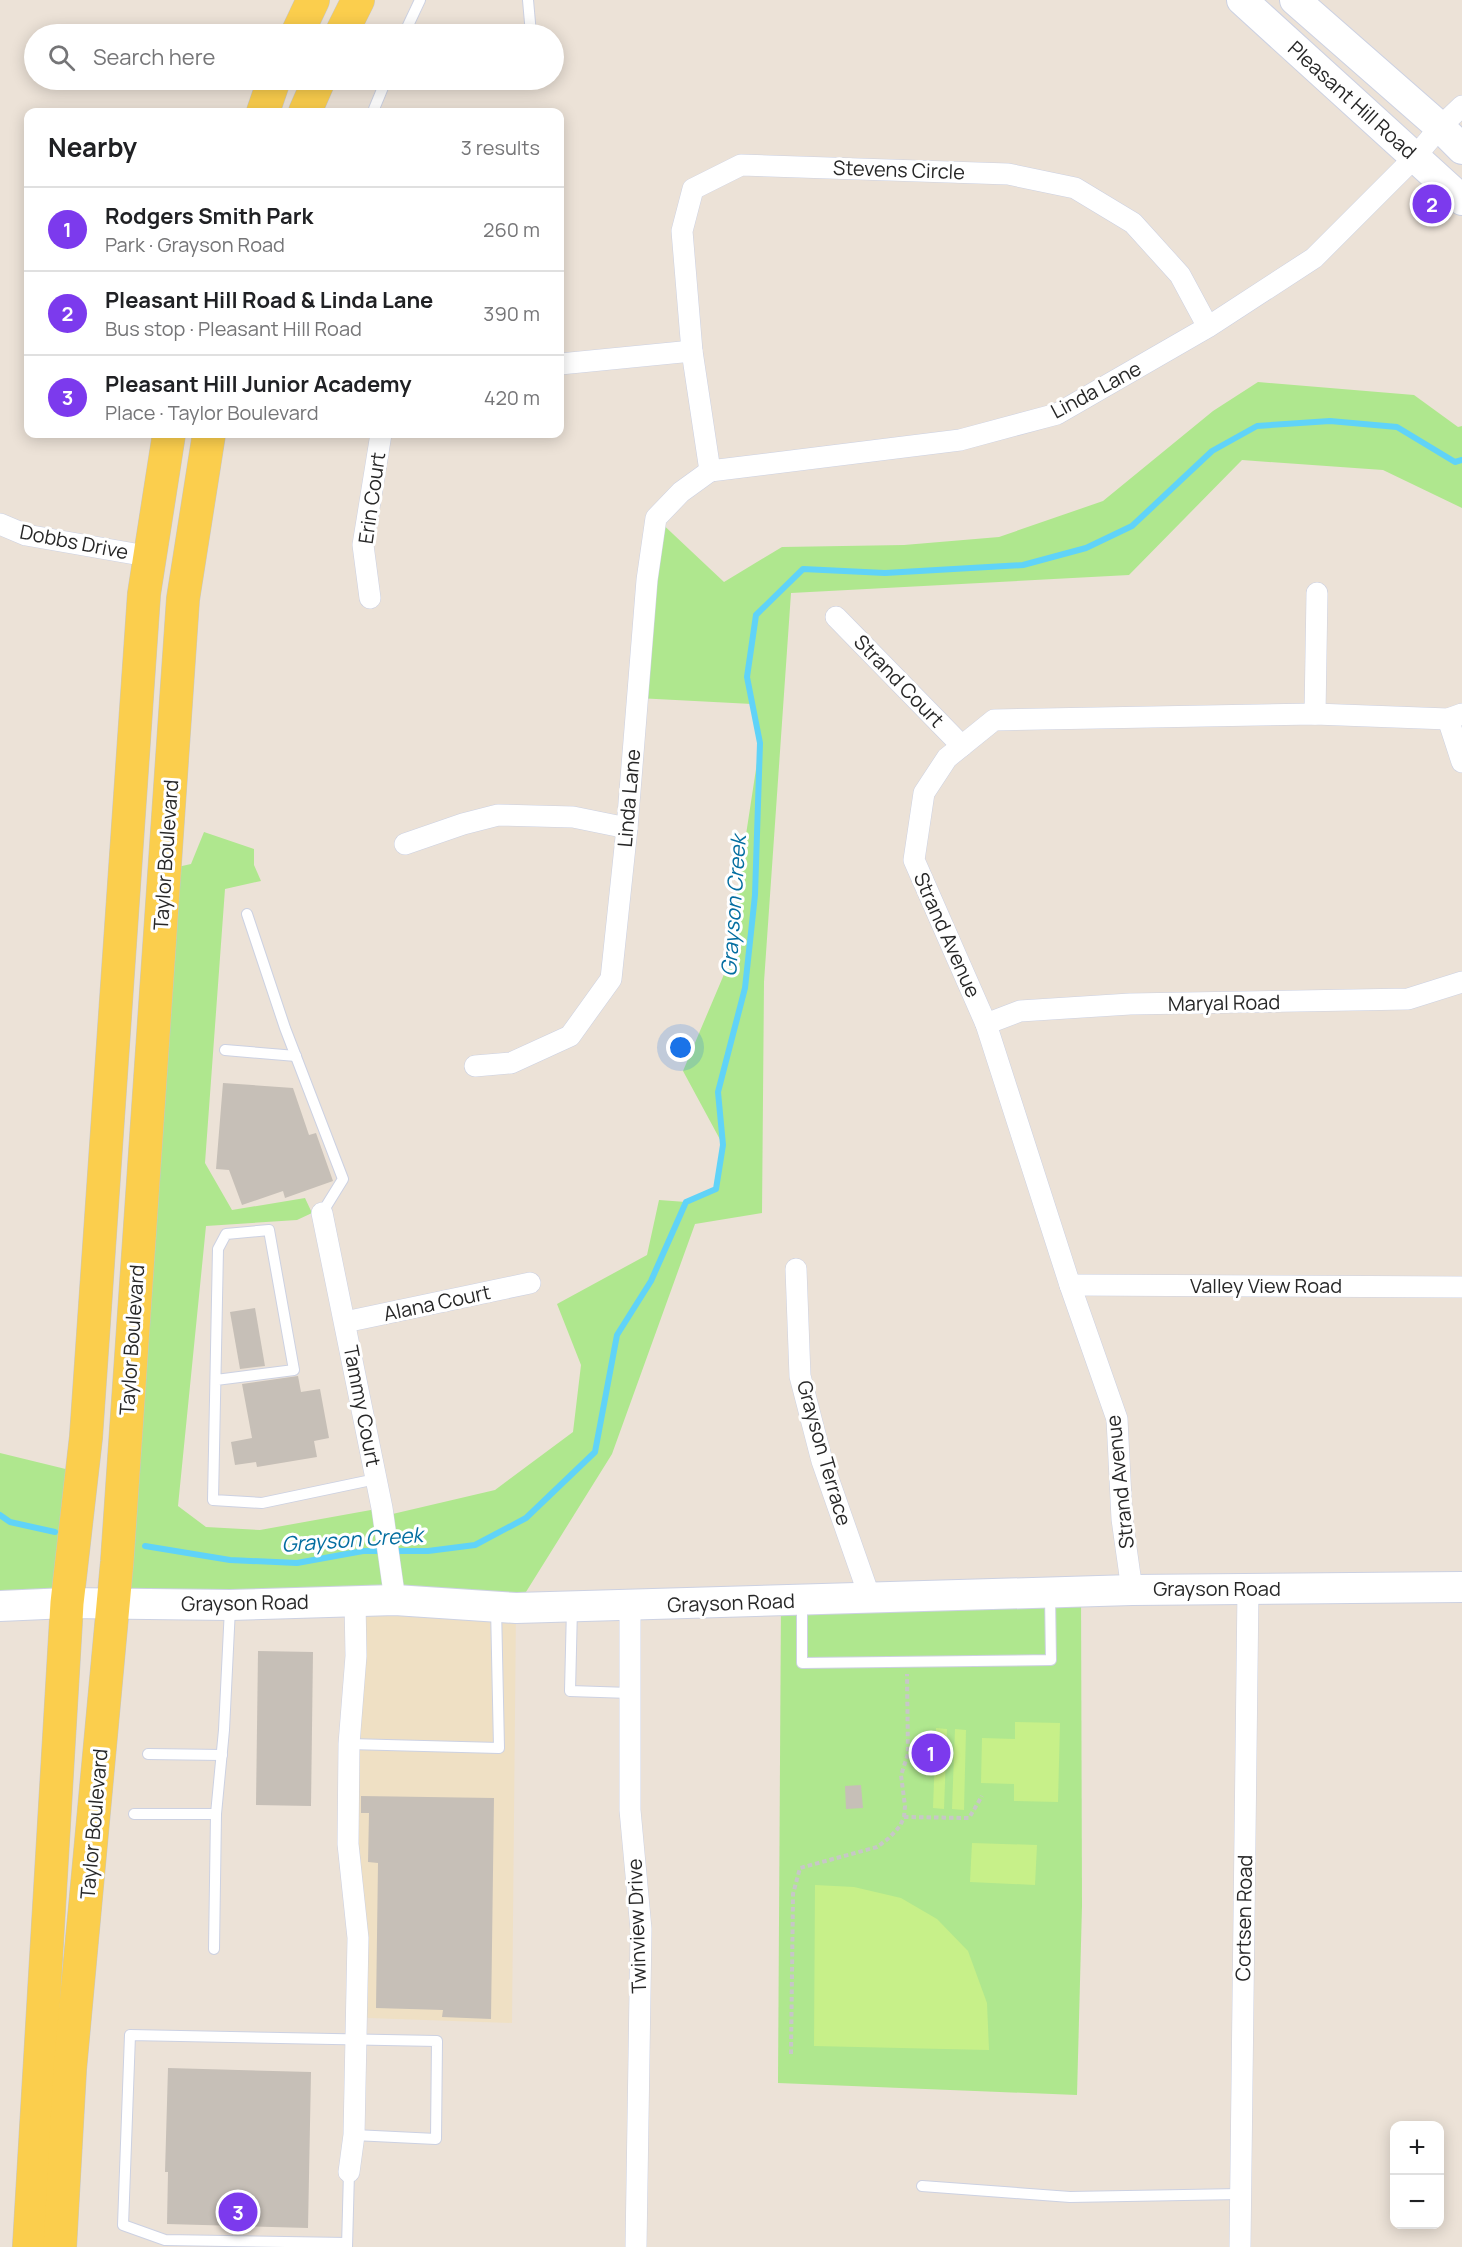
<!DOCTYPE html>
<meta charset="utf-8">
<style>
body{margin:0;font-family:Manrope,sans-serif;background:#f6f6f6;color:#202124}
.controls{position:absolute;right:18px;bottom:18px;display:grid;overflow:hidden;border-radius:12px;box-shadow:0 3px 15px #0003}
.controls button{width:54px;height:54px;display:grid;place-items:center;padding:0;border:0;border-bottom:2px solid #e0e0e0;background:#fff;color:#202124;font:30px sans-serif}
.you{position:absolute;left:681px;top:1048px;width:21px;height:21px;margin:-15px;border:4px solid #fff;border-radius:50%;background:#1a73e8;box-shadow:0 0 0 9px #1a73e833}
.badge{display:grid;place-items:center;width:39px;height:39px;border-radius:50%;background:#7c3aed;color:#fff;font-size:20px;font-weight:700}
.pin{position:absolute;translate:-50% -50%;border:3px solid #fff;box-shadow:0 2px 6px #0006}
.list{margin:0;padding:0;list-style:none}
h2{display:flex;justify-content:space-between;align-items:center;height:78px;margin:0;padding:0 24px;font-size:26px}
h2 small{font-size:20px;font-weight:400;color:#757577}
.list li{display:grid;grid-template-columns:39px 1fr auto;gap:18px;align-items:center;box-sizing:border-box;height:84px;padding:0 24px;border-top:2px solid #e0e0e0}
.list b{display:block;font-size:22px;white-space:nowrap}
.list p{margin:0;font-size:20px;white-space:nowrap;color:#757577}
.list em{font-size:20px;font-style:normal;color:#757577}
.icon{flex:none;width:33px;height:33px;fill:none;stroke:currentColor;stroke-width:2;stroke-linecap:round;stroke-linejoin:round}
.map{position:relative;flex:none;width:1462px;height:2247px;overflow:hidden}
.search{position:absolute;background:#fff;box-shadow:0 3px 15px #0003;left:24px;top:24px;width:540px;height:66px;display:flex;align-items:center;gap:15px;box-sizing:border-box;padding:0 21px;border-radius:33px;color:#757577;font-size:22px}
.panel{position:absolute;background:#fff;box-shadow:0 3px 15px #0003;left:24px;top:108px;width:540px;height:330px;border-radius:12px}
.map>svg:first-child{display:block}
</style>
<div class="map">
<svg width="1462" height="2247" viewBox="0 0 1462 2247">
<rect width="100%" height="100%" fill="#ece2d7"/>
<path fill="#efe0c4" d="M355 1601 516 1608 512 2023 368 2018 357 2010Z"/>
<g fill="#afe78e">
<path d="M1258 382 1414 395 1458 427 1462 426V508L1383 470 1242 460 1129 575 791 593 764 982 762 1213 695 1224 612 1454 516 1608 113 1604 164 870 191 864 204 832 254 849V865L261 881 225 889 205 1163 232 1210 305 1198 312 1213 297 1220 206 1226 178 1506 206 1527 260 1530 382 1508 384 1516 495 1490 573 1432 581 1365 557 1304 647 1255 659 1200 686 1202 716 1188 723 1145 683 1071 725 972 760 743 752 704 637 698 656 518 724 582 782 547 904 545 999 537 1103 501 1213 411Z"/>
<path d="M0 1453 82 1473 67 1603 0 1606Z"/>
<path d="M1081 1591 1082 1906 1077 2095 778 2083 781 1601Z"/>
</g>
<g fill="#c7f089">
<path d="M1015 1722 1060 1723 1058 1802 1014 1801V1784L981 1783 982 1738 1015 1739Z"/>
<path d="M936 1728 947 1729 944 1809 933 1808Z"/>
<path d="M955 1729 966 1730 964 1810 952 1809Z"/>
<path d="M972 1843 1037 1845 1035 1885 970 1882Z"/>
<path d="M815 1885 854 1887 901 1898 937 1919 968 1951 987 2003 989 2050 814 2046Z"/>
</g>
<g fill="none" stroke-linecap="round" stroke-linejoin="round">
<g stroke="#60d3f8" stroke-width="6">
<path d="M0 1515 10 1522 55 1532"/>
<path d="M145 1546 230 1560 297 1563 363 1551H428L475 1545 526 1518 595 1452 617 1335 651 1281 686 1202 716 1189 723 1145 718 1092 745 988 755 895 760 743 747 677 756 615 803 569 885 573 1023 565 1086 548 1132 526 1212 451 1257 426 1330 421 1397 427 1455 462 1462 460"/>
</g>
</g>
<g fill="#c6bfb7">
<path d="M223 1083 293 1088 309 1135 316 1133 333 1181 285 1198 283 1191 242 1205 229 1170 216 1169Z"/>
<path d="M255 1308 265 1366 240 1369 230 1312Z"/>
<path d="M298 1376 301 1392 320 1389 329 1438 314 1441 317 1457 257 1467 256 1462 235 1465 231 1442 252 1438 242 1384Z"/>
<path d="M258 1651 313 1652 311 1806 256 1805Z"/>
<path d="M861 1785 863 1808 846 1809 845 1786Z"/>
<path d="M361 1796 494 1798 491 2019 442 2017 443 2010 376 2008 378 1863 368 1862 369 1813H361Z"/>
<path d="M168 2068 311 2072 308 2228 167 2224 168 2172H165Z"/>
</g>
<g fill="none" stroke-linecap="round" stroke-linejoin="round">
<defs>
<g id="lane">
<path d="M528 0 531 34"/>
<path d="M404 34 420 0"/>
<path d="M376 112 374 109 386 80"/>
<path d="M247 914 285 1028 343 1179 322 1213"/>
<path d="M225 1050 296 1056"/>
<path d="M216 1380 294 1370 269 1230 226 1234 218 1249 213 1500 262 1503 376 1479"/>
<path d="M802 1601V1663L1051 1660 1050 1596"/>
<path d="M572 1608 570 1691 630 1693"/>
<path d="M349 1744 499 1748 496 1607"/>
<path d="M148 1754 222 1755"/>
<path d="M134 1814H216L224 1730 230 1608"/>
<path d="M214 1949 216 1814"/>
<path d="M922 2186 1070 2197 1241 2194"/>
<path d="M347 2243 165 2240 123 2225 130 2035 437 2041 436 2139 354 2135"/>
<path d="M347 2247 349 2172"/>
</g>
<g id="street">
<path d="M1208 327 1180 275 1133 223 1075 188 1008 174 741 165 693 189 682 231 692 351 710 471 960 440 1057 414 1208 327 1314 258 1415 157 1440 127 1462 106"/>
<path d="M560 364 692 351"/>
<path d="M0 524 26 535 135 554H149"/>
<path d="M370 598 363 545 381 434"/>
<path d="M836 617 962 746"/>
<path d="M1315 714 1317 593"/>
<path d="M1448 719 1462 762"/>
<path d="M405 844 463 824 498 815 573 817 627 828"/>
<path d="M986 1024 1020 1011 1130 1004 1408 999 1462 982"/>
<path d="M475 1066 511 1063 570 1036 611 979 627 828 647 580 656 518 681 492 710 471"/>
<path d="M322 1213 382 1508 395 1600"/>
<path d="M796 1269 800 1376 822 1461 870 1598"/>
<path d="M1070 1285 1462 1287"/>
<path d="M345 1322 530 1283"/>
<path d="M1132 1590 1122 1519 1117 1419 1070 1285 986 1024 914 860 924 793 947 758 994 720 1315 714 1448 719 1462 714"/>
<path d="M630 1606V1810L641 1929 636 2247"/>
<path d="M349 2172 354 2135 358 1938 348 1844 349 1744 356 1656 355 1601"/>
<path d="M1240 2247 1248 1589"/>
</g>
<g id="secondary">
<path d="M1242 0 1462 200"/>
<path d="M1295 0 1440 127 1462 149"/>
<path d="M0 1606 67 1603 230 1605 395 1600 516 1608 1132 1590 1462 1587"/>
</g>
<g id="primary">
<path d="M297 34 313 0"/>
<path d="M341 34 358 0"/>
<path d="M263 112 274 80"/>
<path d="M305 112 319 80"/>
<path d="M29 2247 67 1603 86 1437 144 594 169 434"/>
<path d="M60 2247 70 2069 117 1562 183 599 209 434"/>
</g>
</defs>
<use href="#lane" stroke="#ccd1e2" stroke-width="12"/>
<use href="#street" stroke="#ccd1e2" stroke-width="22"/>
<use href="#secondary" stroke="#ccd1e2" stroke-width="32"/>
<use href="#primary" stroke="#c7c7c7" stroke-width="34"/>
<g stroke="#c7c7c7" stroke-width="4" stroke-dasharray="4.5 3" stroke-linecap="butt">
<path d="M904 1817 969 1818 982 1796"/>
<path d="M791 2054 793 1894 800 1868 877 1847 889 1838 900 1826 904 1817 905 1806 901 1775 908 1754 907 1674"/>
</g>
<use href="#lane" stroke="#fff" stroke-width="10"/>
<use href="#street" stroke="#fff" stroke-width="21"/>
<use href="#secondary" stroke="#fff" stroke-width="30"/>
<use href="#primary" stroke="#fbce4d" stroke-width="33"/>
</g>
<g text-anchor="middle" stroke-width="6" stroke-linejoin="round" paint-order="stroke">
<g font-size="20" fill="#272727" stroke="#fff">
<text transform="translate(1352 100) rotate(42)" y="7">Pleasant Hill Road</text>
<text transform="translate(899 170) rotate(2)" y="7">Stevens Circle</text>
<text transform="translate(1096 390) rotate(-28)" y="7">Linda Lane</text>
<text transform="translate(372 498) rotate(-82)" y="7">Erin Court</text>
<text transform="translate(74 542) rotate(11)" y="7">Dobbs Drive</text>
<text transform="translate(899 681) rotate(46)" y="7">Strand Court</text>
<text transform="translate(629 798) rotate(-85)" y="7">Linda Lane</text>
<text transform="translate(166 855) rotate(-86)" y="7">Taylor Boulevard</text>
<text transform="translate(947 935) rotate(66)" y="7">Strand Avenue</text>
<text transform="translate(1224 1003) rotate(-1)" y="7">Maryal Road</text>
<text x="1266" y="1293">Valley View Road</text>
<text transform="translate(437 1303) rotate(-12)" y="7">Alana Court</text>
<text transform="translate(132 1340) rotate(-86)" y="7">Taylor Boulevard</text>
<text transform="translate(362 1406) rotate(79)" y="7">Tammy Court</text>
<text transform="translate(824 1453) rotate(74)" y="7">Grayson Terrace</text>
<text transform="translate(1120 1482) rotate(-96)" y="7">Strand Avenue</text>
<text x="1217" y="1596">Grayson Road</text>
<text transform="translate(245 1603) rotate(-1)" y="7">Grayson Road</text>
<text transform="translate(731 1603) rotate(-2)" y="7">Grayson Road</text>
<text transform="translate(94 1824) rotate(-85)" y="7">Taylor Boulevard</text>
<text transform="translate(1244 1918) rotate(-89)" y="7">Cortsen Road</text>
<text transform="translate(637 1926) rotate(-92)" y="7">Twinview Drive</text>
</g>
<g font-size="21" font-style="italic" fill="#036ea0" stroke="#fff">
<text transform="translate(734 906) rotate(-86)" y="7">Grayson Creek</text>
<text transform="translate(352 1540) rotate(-4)" y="7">Grayson Creek</text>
</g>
</g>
</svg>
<div class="controls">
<button>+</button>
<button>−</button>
</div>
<div class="you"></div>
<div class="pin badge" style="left:931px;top:1753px">1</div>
<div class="pin badge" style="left:1432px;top:204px">2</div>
<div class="pin badge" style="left:238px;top:2212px">3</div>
<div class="search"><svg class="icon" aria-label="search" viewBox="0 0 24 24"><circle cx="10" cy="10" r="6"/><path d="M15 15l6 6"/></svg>Search here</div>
<section class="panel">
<h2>Nearby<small>3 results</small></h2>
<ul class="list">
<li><span class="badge">1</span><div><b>Rodgers Smith Park</b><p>Park · Grayson Road</p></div><em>260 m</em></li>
<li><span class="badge">2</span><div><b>Pleasant Hill Road &amp; Linda Lane</b><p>Bus stop · Pleasant Hill Road</p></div><em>390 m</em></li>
<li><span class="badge">3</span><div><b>Pleasant Hill Junior Academy</b><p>Place · Taylor Boulevard</p></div><em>420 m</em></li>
</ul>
</section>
</div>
